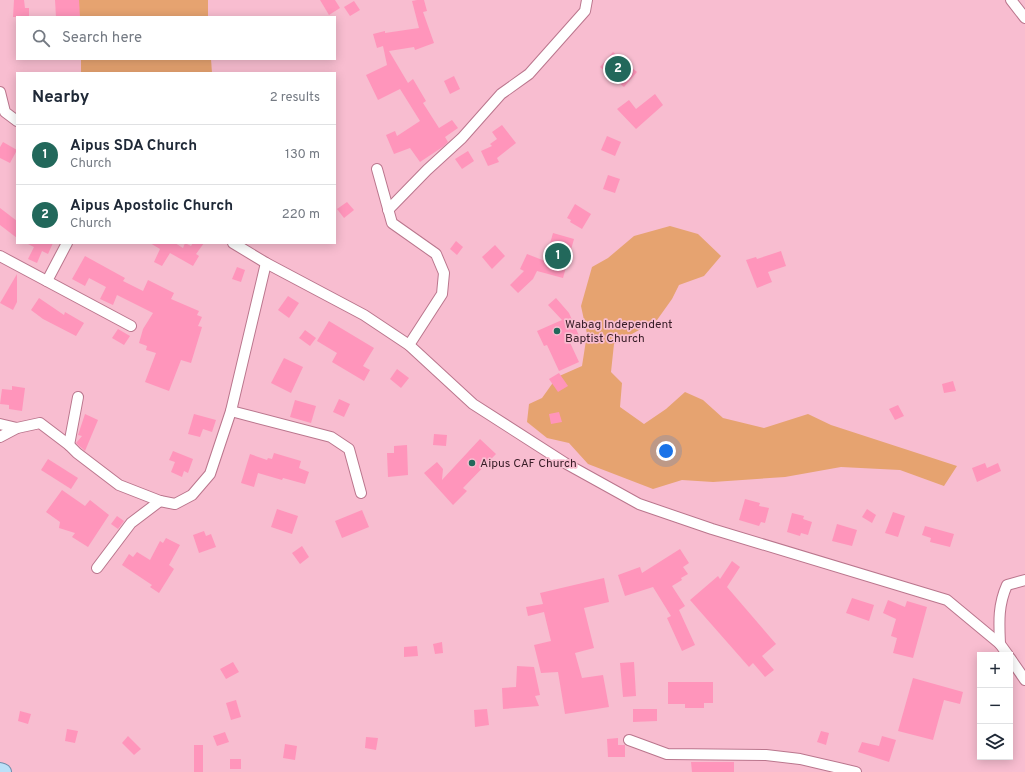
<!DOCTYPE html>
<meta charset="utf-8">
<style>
body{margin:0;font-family:Overpass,sans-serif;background:#f6f6f7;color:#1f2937}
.controls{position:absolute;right:12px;bottom:12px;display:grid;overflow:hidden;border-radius:0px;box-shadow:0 2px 10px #0003}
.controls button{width:36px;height:36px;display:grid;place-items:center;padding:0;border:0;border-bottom:1px solid #e0e1e3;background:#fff;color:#1f2937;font:20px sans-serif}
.you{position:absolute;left:666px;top:451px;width:14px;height:14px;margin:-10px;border:3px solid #fff;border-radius:50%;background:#1a73e8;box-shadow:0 0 0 6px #1a73e833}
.badge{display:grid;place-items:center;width:26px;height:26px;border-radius:50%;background:#22685b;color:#fff;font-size:13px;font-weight:700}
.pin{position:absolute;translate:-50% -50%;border:2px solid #fff;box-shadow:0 1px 4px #0006}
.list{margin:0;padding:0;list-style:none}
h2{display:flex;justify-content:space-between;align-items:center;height:52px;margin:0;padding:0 16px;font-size:17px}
h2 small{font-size:13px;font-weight:400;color:#747a83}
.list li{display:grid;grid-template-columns:26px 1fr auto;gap:12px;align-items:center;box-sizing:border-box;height:60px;padding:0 16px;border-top:1px solid #e0e1e3}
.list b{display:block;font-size:15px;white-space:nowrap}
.list p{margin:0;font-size:13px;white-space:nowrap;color:#747a83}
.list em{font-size:13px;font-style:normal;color:#747a83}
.icon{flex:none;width:22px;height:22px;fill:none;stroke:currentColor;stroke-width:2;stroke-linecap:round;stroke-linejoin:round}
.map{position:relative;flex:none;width:1025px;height:772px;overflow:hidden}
.search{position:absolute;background:#fff;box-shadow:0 2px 10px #0003;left:16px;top:16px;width:320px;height:44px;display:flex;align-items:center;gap:10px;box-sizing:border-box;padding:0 14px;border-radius:0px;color:#747a83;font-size:15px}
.panel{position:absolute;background:#fff;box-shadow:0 2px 10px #0003;left:16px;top:72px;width:320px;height:172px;border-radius:0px}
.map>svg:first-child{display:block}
</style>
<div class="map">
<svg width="1025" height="772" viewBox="0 0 1025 772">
<rect width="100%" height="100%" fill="#f8bdd0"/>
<g fill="#e6a370">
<rect x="79" y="0" width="129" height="17"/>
<path d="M81 59H211L212 73H81Z"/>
<path d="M670 226 698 234 721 256 704 276 679 285 672 299 657 320 614 344 611 372 622 383 620 407 644 424 666 409 685 392 703 400 723 418 764 428 808 414 831 425 957 466 944 486 900 470 841 467 785 477 713 482 682 480 653 489 588 464 569 443 547 438 527 422 529 404 542 398 557 377 582 366 587 334 581 306 592 267 608 258 634 236Z"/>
</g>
<g fill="#ff95bb">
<path d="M14 0H24L25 8H29V17H13Z"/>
<path d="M55 0H79L80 17H56Z"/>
<path d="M320 0H335L340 8 329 15Z"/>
<path d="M417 0H424L427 11 423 12 434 43 415 50 414 47 389 51 408 83 413 79 426 101 423 103 439 128 452 120 458 128 445 137 448 142 444 146 420 162 410 148 394 154 386 135 395 131 397 136 420 121 400 89 378 100 366 75 387 65 383 46 377 48 373 34 385 31V33L419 28 412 1Z"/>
<path d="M354 1 360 10 350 16 344 7Z"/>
<path d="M613 52 637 72 624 87 600 67Z"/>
<path d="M454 76 460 89 450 94 444 81Z"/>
<path d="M655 94 663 105 636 129 617 109 629 100 636 109Z"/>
<path d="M502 125 516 143 497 158 499 162 488 166 481 151 492 146 490 144 497 139 492 132Z"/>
<path d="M607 136 621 142 615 156 601 150Z"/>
<path d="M3 142 17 150 10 163 0 158V147Z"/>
<path d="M468 151 474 161 462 169 455 159Z"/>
<path d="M608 175 620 179 615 193 603 189Z"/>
<path d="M347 202 354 210 344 218 337 209Z"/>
<path d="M575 204 591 214 582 229 570 222 571 220 567 218Z"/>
<path d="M0 208 17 221V238L0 225Z"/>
<path d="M553 233 574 239 563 278 537 271 533 279 518 293 510 285 524 271 520 269 527 254 545 261Z"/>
<path d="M456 241 463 247 457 255 450 249Z"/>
<path d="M26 243H53L48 254 42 251 37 263 28 259 34 247Z"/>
<path d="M150 243H175L183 248 185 243 191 246 193 243H204L196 254 199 256 193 266 170 253 162 266 154 262 160 249Z"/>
<path d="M495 245 505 256 492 269 482 257Z"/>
<path d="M781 251 786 266 768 272 772 282 757 288 746 260 756 257 757 259Z"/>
<path d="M85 256 125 278 123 281 143 291 148 280 174 293 171 299 199 311 197 315 202 317 198 326 202 327 191 363 181 360 169 391 145 382 156 353 146 350 147 346 139 343 143 329 153 313 117 295 113 305 100 299 106 287 89 278 85 286 72 279Z"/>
<path d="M237 267 245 270 241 282 232 279Z"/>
<path d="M17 274V302L13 310 0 303Z"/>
<path d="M288 296 299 303 289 318 278 310Z"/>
<path d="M39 298 64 315 65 312 84 323 76 336 43 319 31 310Z"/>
<path d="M556 298 569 313 580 338 578 339 574 334 567 336 579 362 559 371 547 345 544 346 537 331 562 320 548 305Z"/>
<path d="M329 321 374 348 363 366 370 370 364 381 332 362 337 353 317 341Z"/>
<path d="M118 329 130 336 124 345 112 338Z"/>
<path d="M305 330 316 338 310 346 299 338Z"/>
<path d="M284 358 303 367 291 393 271 383Z"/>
<path d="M397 369 409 378 401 388 390 379Z"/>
<path d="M559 373 568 386 558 392 549 379Z"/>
<path d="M953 381 956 391 944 393 942 384Z"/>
<path d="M12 386 25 388 22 411 9 409V405L0 404 2 389 12 390Z"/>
<path d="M339 399 350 404 344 417 333 412Z"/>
<path d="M295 400 316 406 311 423 290 417Z"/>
<path d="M898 405 904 416 895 420 889 409Z"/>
<path d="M559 412 562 422 551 424 549 414Z"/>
<path d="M85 414 98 420 85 451 76 443 82 436 78 435Z"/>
<path d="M194 414 216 420 212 432 203 429 200 437 188 434Z"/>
<path d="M434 434 447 435 446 446 433 445Z"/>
<path d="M480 439 496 454 463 488 467 491 453 505 424 473 437 462 443 469 442 480Z"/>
<path d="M407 445 408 475 388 477 387 453H394V446Z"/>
<path d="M173 451 193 459 188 473 184 471 182 477 171 472 175 462 169 460Z"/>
<path d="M274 453 301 461 299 468 309 472 305 484 283 478 282 480 258 473 254 487 241 483 250 454 267 460 268 458 272 459Z"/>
<path d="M48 459 78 478 71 489 41 470Z"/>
<path d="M985 463 987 468 998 463 1001 471 977 482 972 468Z"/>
<path d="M62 490 85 506 90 500 109 515 88 547 72 537 75 533 59 528 60 522 46 512Z"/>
<path d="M745 499 760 503 759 506 769 508 765 523 761 522 759 526 739 520Z"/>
<path d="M277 509 298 516 292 534 271 527Z"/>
<path d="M867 509 876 515 872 523 862 517Z"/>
<path d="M362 510 369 527 342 538 335 521Z"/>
<path d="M893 512 905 516 898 537 885 533Z"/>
<path d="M792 513 804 516 803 519 812 522 808 535 801 533 800 536 787 532Z"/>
<path d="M117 516 124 521 118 529 111 524Z"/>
<path d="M837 524 857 530 852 546 832 541Z"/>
<path d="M925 526 954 534 950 547 930 542 931 538 922 535Z"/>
<path d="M204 531 206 536 211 534 216 547 199 553 193 535Z"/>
<path d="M166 538 180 545 169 565 174 569 159 593 150 587 152 585 122 565 129 554 133 557 137 552 150 560 160 541 163 543Z"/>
<path d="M302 546 309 557 300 564 292 553Z"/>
<path d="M680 549 689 563 683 567 688 574 681 578 682 580 672 586 685 606 679 610 695 645 682 651 667 618 671 616 653 587 625 596 618 575 640 567 642 573Z"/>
<path d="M732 561 740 567 727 587 776 644 762 656 774 670 765 677 753 663 749 667 690 600 718 576 720 579Z"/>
<path d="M604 578 609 602 584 608 594 648 575 653 582 678 603 675 609 707 565 714 558 672 541 673 534 645 551 641 544 612 528 616 526 607 543 604 540 593Z"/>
<path d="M852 598 874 605 869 621 846 613Z"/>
<path d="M888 600 905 607 907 601 927 607 913 658 893 653 897 638 891 636 896 619 883 613Z"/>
<path d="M442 642 443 653 435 654 433 644Z"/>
<path d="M417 646 418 656 404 657V647Z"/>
<path d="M233 662 239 672 226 679 220 669Z"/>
<path d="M634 662 636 696 623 697 620 663Z"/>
<path d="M517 666 534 667 540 695 535 696 539 706 503 709 502 688 516 687Z"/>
<path d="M913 678 963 692 960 704 944 700 933 740 898 731Z"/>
<path d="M668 682H713V703H704V708H685V704H668Z"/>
<path d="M236 700 241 717 231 720 226 703Z"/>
<path d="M487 709 489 725 475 727 474 710Z"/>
<path d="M633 709H657V721L633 722Z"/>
<path d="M20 711 31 714 28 724 18 721Z"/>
<path d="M67 729 78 731 75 743 65 741Z"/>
<path d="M821 731 829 733 826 745 817 742Z"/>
<path d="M225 732 229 742 217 746 213 736Z"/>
<path d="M128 736 141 749 134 755 122 743Z"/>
<path d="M882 736 896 740 889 762 858 752 862 742 879 746Z"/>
<path d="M366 737 378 738 376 750 365 748Z"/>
<path d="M618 738V745H625V757H608L607 739Z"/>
<path d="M285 744 297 746 295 760 283 758Z"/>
<rect x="194" y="745" width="9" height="27"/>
<rect x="230" y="759" width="11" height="10"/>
<path d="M691 762H734V772H692Z"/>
</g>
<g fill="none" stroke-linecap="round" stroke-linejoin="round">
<defs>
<g id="minor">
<path d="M1011 0 1025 18"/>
<path d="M0 92 5 112 17 121"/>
<path d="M377 169 392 223 436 254 444 273 442 294 409 345"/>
<path d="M388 210 427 170 462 138 501 94 529 74 585 11 587 0"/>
<path d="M233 243 266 263 364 315 409 345 473 404 565 463 639 504 712 529 947 600 1000 644 1008 655"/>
<path d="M0 256 131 326"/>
<path d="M47 281 67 243"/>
<path d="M231 411 331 437 349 449 361 493"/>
<path d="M0 424 17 428"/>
<path d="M0 437 17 428 40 423 69 445 77 453 119 485 160 501 175 504 192 495 210 474 231 411 266 263"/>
<path d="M69 445 78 397"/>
<path d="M97 568 131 523 160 501"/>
<path d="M1000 644C999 622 998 605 1007 585L1025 580"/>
<path d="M1010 658 1025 680"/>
<path d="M629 740 667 754 766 755 800 759 856 772"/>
</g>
<path id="primary" d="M0 771 3 772"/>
</defs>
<use href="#minor" stroke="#ba768d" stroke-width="12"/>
<use href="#primary" stroke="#6f8eac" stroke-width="18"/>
<use href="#minor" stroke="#fff" stroke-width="10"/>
<use href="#primary" stroke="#bbe0f8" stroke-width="16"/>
</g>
<g fill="#22685b" stroke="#f8bdd0" stroke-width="1.5">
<circle cx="557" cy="331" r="4"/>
<circle cx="472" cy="463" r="4"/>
</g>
<g text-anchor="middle" stroke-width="3.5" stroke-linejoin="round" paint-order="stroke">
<g font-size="12" fill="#381d27" stroke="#f8bdd0" text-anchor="start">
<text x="565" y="328">Wabag Independent<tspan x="565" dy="14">Baptist Church</tspan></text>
<text x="480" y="467">Aipus CAF Church</text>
</g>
</g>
</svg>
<div class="controls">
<button>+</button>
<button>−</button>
<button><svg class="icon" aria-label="layers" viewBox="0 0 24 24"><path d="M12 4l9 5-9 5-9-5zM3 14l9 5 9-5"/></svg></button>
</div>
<div class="you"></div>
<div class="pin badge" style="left:558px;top:256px">1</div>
<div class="pin badge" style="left:618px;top:69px">2</div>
<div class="search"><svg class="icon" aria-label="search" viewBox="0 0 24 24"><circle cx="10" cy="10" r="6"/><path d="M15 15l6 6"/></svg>Search here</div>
<section class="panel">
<h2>Nearby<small>2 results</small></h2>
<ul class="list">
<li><span class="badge">1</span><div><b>Aipus SDA Church</b><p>Church</p></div><em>130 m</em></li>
<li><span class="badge">2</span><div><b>Aipus Apostolic Church</b><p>Church</p></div><em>220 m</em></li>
</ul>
</section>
</div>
